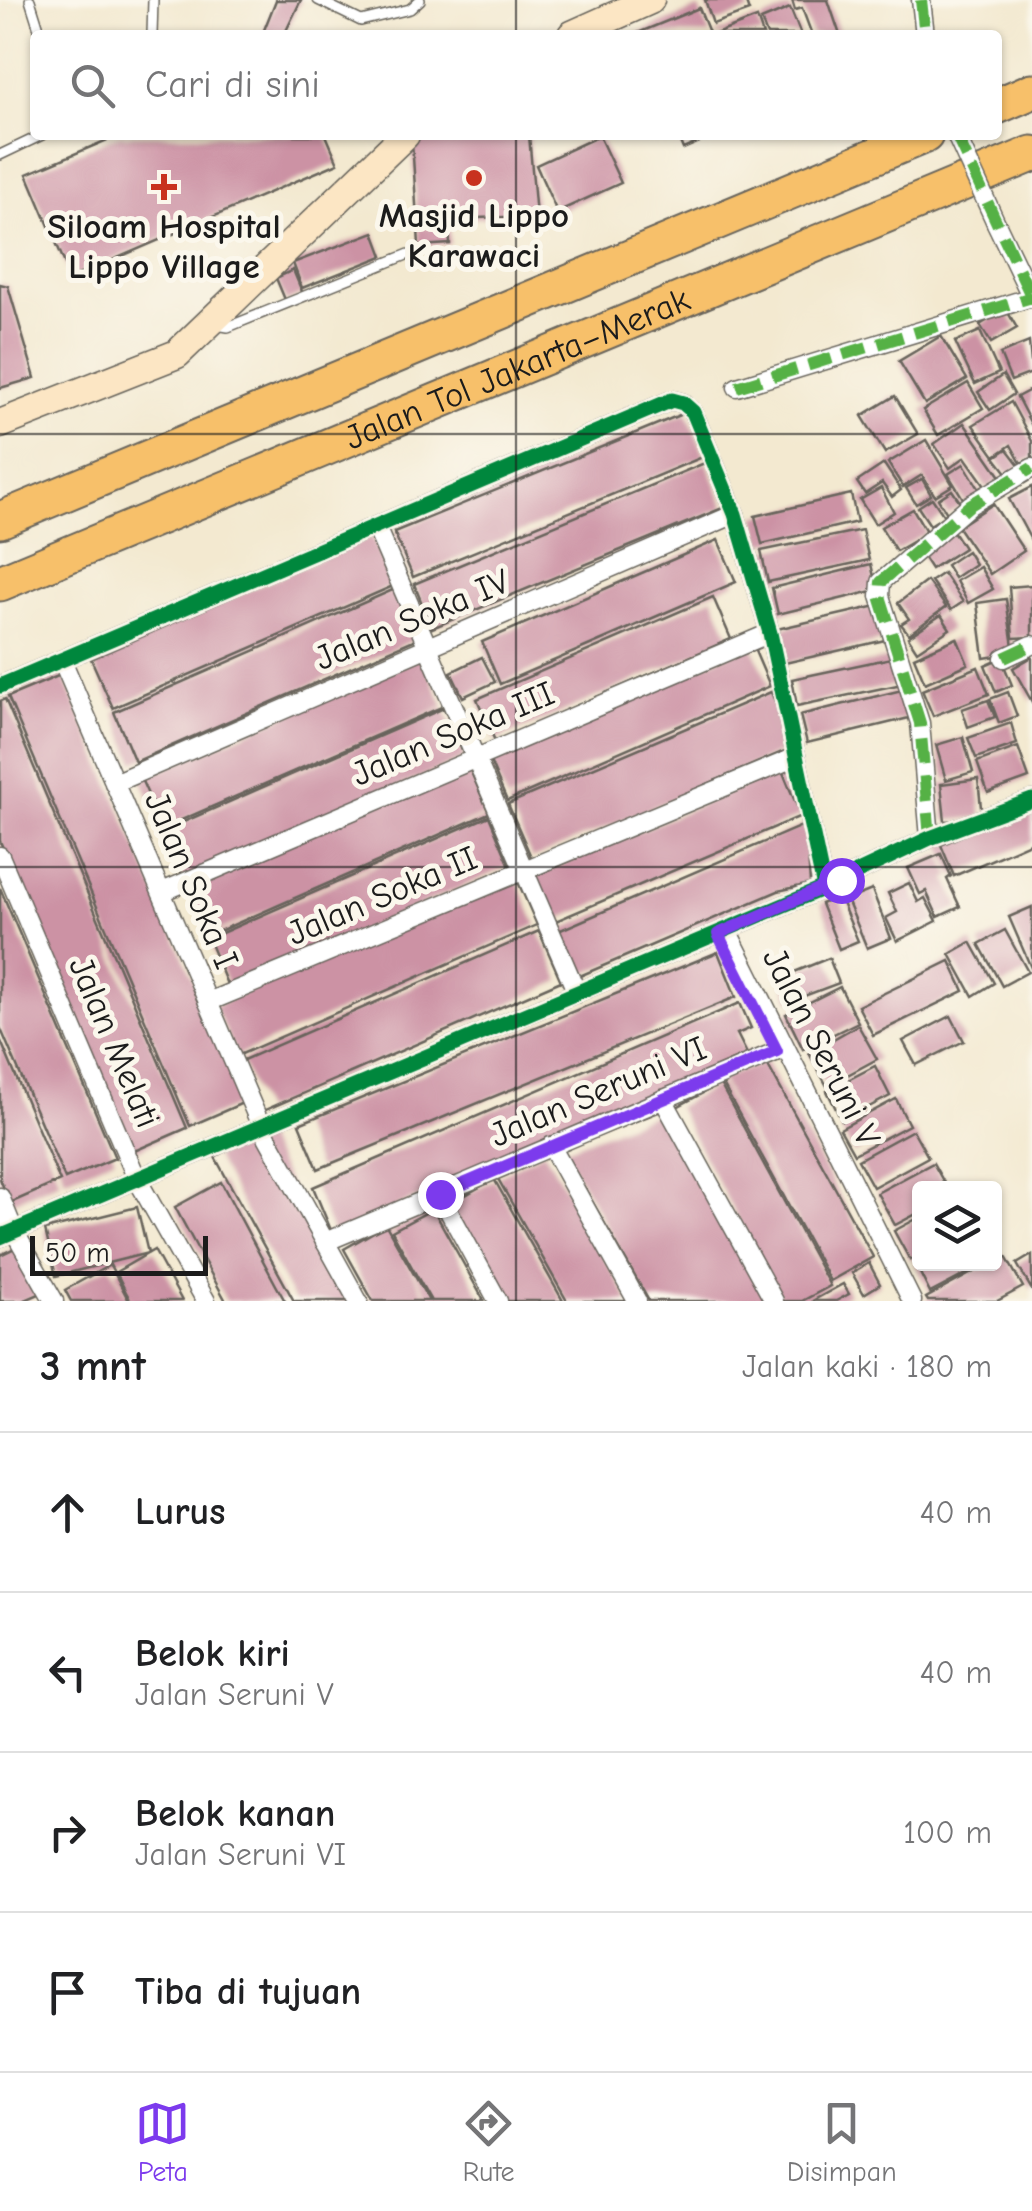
<!DOCTYPE html>
<html lang="id">
<meta charset="utf-8">
<style>
body{margin:0;font-family:"Comic Neue",sans-serif;background:#f2f2f2;color:#202124}
.controls{position:absolute;right:30px;bottom:30px;display:grid;overflow:hidden;border-radius:10px;box-shadow:0 2px 8px #0004}
.controls button{width:90px;height:90px;display:grid;place-items:center;padding:0;border:0;border-bottom:2px solid #e0e0e0;background:#fff;color:#202124;font:50px sans-serif}
.scale{position:absolute;left:30px;bottom:25px;width:178px;box-sizing:border-box;padding-left:10px;border:5px solid #1c1c1c;border-top:0;font-size:28px;line-height:35px;white-space:nowrap;color:#1c1c1c;-webkit-text-stroke:8px #fbf7ec;paint-order:stroke}
.stop{position:absolute;width:30px;height:30px;margin:-22px;border:8px solid #7c3aed;border-radius:50%;background:#fff}
.stop.end{background:#7c3aed;border-color:#fff;box-shadow:0 2px 10px #0008}
.list{margin:0;padding:0;list-style:none}
h2{display:flex;justify-content:space-between;align-items:center;height:130px;margin:0;padding:0 40px;font-size:42px}
h2 small{font-size:32px;font-weight:400;color:#757577}
.list li{display:grid;grid-template-columns:65px 1fr auto;gap:30px;align-items:center;box-sizing:border-box;height:160px;padding:0 40px;border-top:2px solid #e0e0e0}
.list b{display:block;font-size:38px;white-space:nowrap}
.list p{margin:0;font-size:32px;white-space:nowrap;color:#757577}
.list em{font-size:32px;font-style:normal;color:#757577}
.icon{flex:none;width:55px;height:55px;fill:none;stroke:currentColor;stroke-width:2;stroke-linecap:round;stroke-linejoin:round}
.map{position:relative;flex:none;width:1032px;height:1301px;overflow:hidden}
.search{position:absolute;background:#fff;box-shadow:0 2px 8px #0004;left:30px;right:30px;top:30px;height:110px;display:flex;align-items:center;gap:25px;box-sizing:border-box;padding:0 35px;border-radius:10px;color:#757577;font-size:38px}
.sheet{height:770px;background:#fff}
nav{display:flex;justify-content:space-around;align-items:center;box-sizing:border-box;height:140px;border-top:2px solid #e0e0e0;background:#fff;font-size:28px;color:#757577}
nav a{display:grid;justify-items:center;gap:5px}
nav .on{color:#7c3aed}
.map>svg:first-child{display:block}
</style>
<div class="map">
<svg width="1032" height="1301" viewBox="0 0 1032 1301">
<rect width="100%" height="100%" fill="#fbf7ec"/>
<filter id="ink" filterUnits="userSpaceOnUse"><feTurbulence type="fractalNoise" baseFrequency=".01" numOctaves="2"/><feDisplacementMap in="SourceGraphic" scale="20" xChannelSelector="R" yChannelSelector="G"/><feConvolveMatrix kernelMatrix="1 2 1 2 8 2 1 2 1" color-interpolation-filters="sRGB"/></filter>
<filter id="wash" filterUnits="userSpaceOnUse"><feTurbulence type="fractalNoise" baseFrequency=".0048" numOctaves="4" result="noise"/><feDisplacementMap in="SourceGraphic" scale="40" xChannelSelector="R" yChannelSelector="G"/><feGaussianBlur stdDeviation="2.25" result="paint"/><feColorMatrix in="noise" values="0 0 0 0 0 0 0 0 0 0 0 0 0 0 0 0 0 1.4 0 .05"/><feComposite in="paint" operator="in"/></filter>
<g filter="url(#wash)">
<rect width="100%" height="100%" fill="#f3e9d0"/>
<g id="blocks">
<g fill="#cc92a4">
<path d="M276 0H301L284 35H262Z"/>
<path d="M705 0H745L749 11 713 24Z"/>
<path d="M792 0H828L840 35H812L802 8 795 10Z"/>
<path d="M699 8 710 35H633Z"/>
<path d="M790 8 801 35H767L761 20Z"/>
<path d="M757 18 763 35H713Z"/>
<path d="M119 135H326L338 163 71 278 27 174Z"/>
<path d="M426 135H529L536 216 417 220 412 141Z"/>
<path d="M677 135H716L683 149Z"/>
<path d="M599 136 621 183 557 212 536 165Z"/>
<path d="M449 225 450 244 419 246 418 228Z"/>
<path d="M374 232 383 256 302 288 293 263Z"/>
<path d="M293 270 303 294 286 302 276 278Z"/>
<path d="M0 284 8 286 35 378 0 388Z"/>
<path d="M1006 309 1017 328 991 343 980 325Z"/>
<path d="M980 331 999 373 975 384 955 342Z"/>
<path d="M941 336 967 379 925 404 899 361Z"/>
<path d="M1029 342 1032 373 1011 381 1000 354Z"/>
<path d="M1003 375 1014 394 990 410 978 392Z"/>
<path d="M968 383 983 408 938 435 923 410Z"/>
<path d="M1032 389V426L1017 397Z"/>
<path d="M895 396 918 434 885 453 862 416Z"/>
<path d="M1011 402 1032 441V458L1021 463 1011 445 995 456 973 425Z"/>
<path d="M687 412 705 456 413 577 394 532Z"/>
<path d="M964 423 1002 478 987 488 965 457 950 468 934 444Z"/>
<path d="M926 440 953 485 935 496 922 475 903 487 888 463Z"/>
<path d="M1007 449 1020 466 1008 474 995 457Z"/>
<path d="M707 462 725 507 432 628 414 584Z"/>
<path d="M884 464 901 490 892 497 882 483 865 494 857 482Z"/>
<path d="M964 464 983 495 967 505 948 474Z"/>
<path d="M922 479 931 495 916 504 906 488Z"/>
<path d="M1032 487V542L1009 499Z"/>
<path d="M881 488 894 512 875 524 860 500Z"/>
<path d="M952 490 962 505 948 515 938 499Z"/>
<path d="M851 494 857 522 762 544 755 516Z"/>
<path d="M932 498 944 516 930 525 918 507Z"/>
<path d="M993 504 1024 551 990 574 958 527Z"/>
<path d="M913 509 927 533 896 551 881 527Z"/>
<path d="M862 530 869 560 768 582 761 551Z"/>
<path d="M953 531 964 548 931 569 920 552Z"/>
<path d="M372 536 393 586 113 708 91 659Z"/>
<path d="M718 540 736 582 500 684 482 642Z"/>
<path d="M967 551 975 564 954 578 946 565Z"/>
<path d="M871 564 877 590 778 614 772 588Z"/>
<path d="M980 567 993 589 968 603 956 581Z"/>
<path d="M943 573 963 602 951 610 931 581Z"/>
<path d="M927 581 946 607 909 634 901 624 909 619 898 603Z"/>
<path d="M1032 585V637L1013 638 1009 587Z"/>
<path d="M395 589 416 639 135 762 114 712Z"/>
<path d="M713 597 731 639 495 741 477 699Z"/>
<path d="M1006 599 1014 653 984 658 977 603Z"/>
<path d="M877 606 885 640 785 663 777 629Z"/>
<path d="M941 615 950 629 917 651 908 637Z"/>
<path d="M957 638 968 664 925 683 914 657Z"/>
<path d="M752 644 770 686 507 801 489 759Z"/>
<path d="M422 656 444 706 163 828 141 779Z"/>
<path d="M482 657 495 682 463 697 451 672Z"/>
<path d="M896 657 902 684 797 706 792 679Z"/>
<path d="M1032 657V702L1013 668Z"/>
<path d="M1001 658 1012 685 996 692 985 665Z"/>
<path d="M978 667 989 694 933 716 922 690Z"/>
<path d="M63 674 245 1102 190 1126 8 697Z"/>
<path d="M906 689 913 717 807 743 800 715Z"/>
<path d="M771 692 794 747 532 859 508 804Z"/>
<path d="M1008 692 1017 716 999 723 990 699Z"/>
<path d="M5 699 187 1128 132 1152 0 841V701Z"/>
<path d="M988 700 995 717 968 727 962 709Z"/>
<path d="M444 708 465 758 185 881 163 831Z"/>
<path d="M1011 723 1017 744 976 758 968 738Z"/>
<path d="M963 737 973 772 946 780 936 745Z"/>
<path d="M1018 747 1029 778 988 793 977 762Z"/>
<path d="M467 763 489 813 208 936 186 886Z"/>
<path d="M782 770 801 816 551 923 532 877Z"/>
<path d="M978 779 982 817 945 821 941 784Z"/>
<path d="M1032 805V842L954 876 941 845Z"/>
<path d="M489 816 510 866 229 989 208 939Z"/>
<path d="M806 824 810 884 778 891 575 978 556 932Z"/>
<path d="M941 854 951 876 947 879 960 907 938 917 926 891 920 894 908 868Z"/>
<path d="M515 875 537 925 237 1056 214 1006Z"/>
<path d="M909 883 918 902 925 898 937 921 897 941 886 918 897 912 888 893Z"/>
<path d="M0 888 115 1158 65 1179 0 1027Z"/>
<path d="M872 890 891 938 867 948 847 900Z"/>
<path d="M839 896 858 941 839 949 821 904Z"/>
<path d="M1032 907V970L1009 917Z"/>
<path d="M1005 930 1028 972 1002 986 979 944Z"/>
<path d="M539 931 561 981 263 1111 241 1061Z"/>
<path d="M971 942 994 983 973 996 950 954Z"/>
<path d="M718 952 736 997 318 1169 299 1124Z"/>
<path d="M829 958 839 983 791 1001 782 977Z"/>
<path d="M950 961 964 991 873 1035 858 1006Z"/>
<path d="M840 987 858 1022 803 1049 786 1014Z"/>
<path d="M740 1003 751 1028 737 1034 747 1054 333 1235 313 1187Z"/>
<path d="M951 1016 964 1041 916 1065 903 1041Z"/>
<path d="M858 1025 877 1059 827 1086 809 1053Z"/>
<path d="M0 1039 60 1181 10 1203 0 1179Z"/>
<path d="M766 1062 873 1257 830 1281 720 1079Z"/>
<path d="M875 1066 890 1096 842 1121 827 1091Z"/>
<path d="M720 1084 830 1286 802 1301H782L677 1107Z"/>
<path d="M896 1099 909 1125 854 1154 840 1129Z"/>
<path d="M661 1111 770 1301H649L563 1150Z"/>
<path d="M913 1130 928 1157 873 1187 858 1160Z"/>
<path d="M261 1132 353 1301H294L215 1157Z"/>
<path d="M544 1151 629 1301H567L497 1177Z"/>
<path d="M933 1163 947 1188H920V1212L895 1225 877 1193Z"/>
<path d="M494 1179 563 1301H502L448 1205Z"/>
<path d="M221 1182 276 1285 285 1301H226L204 1261 175 1207Z"/>
<path d="M137 1207 148 1253 56 1276 45 1230Z"/>
<path d="M433 1209 468 1272 484 1301H431L413 1269 392 1231Z"/>
<path d="M920 1217V1255L910 1260 894 1231Z"/>
<path d="M386 1225 429 1301H373L344 1249Z"/>
<path d="M19 1246 44 1292 23 1301H0V1255Z"/>
<path d="M154 1250 165 1270 182 1301H131L126 1292 116 1272Z"/>
<path d="M1005 1255 1023 1287 997 1301H928L926 1298Z"/>
<path d="M1032 1255V1290L1017 1264Z"/>
<path d="M920 1261V1264H985L930 1293 915 1263Z"/>
<path d="M869 1263 880 1284 864 1294 852 1273Z"/>
<path d="M110 1265 129 1301H71L65 1290Z"/>
<path d="M843 1284 849 1294 836 1301H812Z"/>
</g>
</g>
</g>
<g filter="url(#ink)">
<use href="#blocks" fill-opacity="0" stroke="#67645b" stroke-width="2.5"/>
<g fill="none" stroke-linecap="round" stroke-linejoin="round">
<defs>
<g id="lane">
<path d="M30 0 41 35"/>
<path d="M318 0 361 21 410 9 420 0"/>
<path d="M152 35 153 0"/>
<path d="M0 155 42 135"/>
<path d="M217 325 228 327 409 254"/>
</g>
<g id="street">
<path d="M921 0 925 35"/>
<path d="M996 223 1032 298"/>
<path d="M737 387 1032 297"/>
<path d="M376 527 577 993"/>
<path d="M1004 658 1032 645"/>
<path d="M62 660 261 1126 358 1301"/>
<path d="M0 686 672 400 683 403 693 412 735 514 770 633 824 888"/>
<path d="M114 783 735 514"/>
<path d="M930 838 920 723 880 596 881 582 970 505 1032 468"/>
<path d="M0 856 137 1179 206 1301"/>
<path d="M162 892 770 633"/>
<path d="M727 930 912 1301"/>
<path d="M208 1002 796 757"/>
<path d="M663 1099 774 1301"/>
<path d="M551 1146 637 1301"/>
<path d="M439 1193 498 1301"/>
<path d="M0 1197 14 1231 54 1301"/>
<path d="M0 1237 824 888 930 838 1032 800"/>
<path d="M325 1242 785 1048"/>
</g>
<g id="secondary">
<path d="M572 35 650 0"/>
<path d="M0 424 177 354 405 135"/>
</g>
<g id="highway">
<path d="M997 106 1032 91"/>
<path d="M0 520 925 135"/>
<path id="s1" d="M0 583 1032 154"/>
</g>
</defs>
<use href="#lane" stroke="#67645b" stroke-width="12"/>
<use href="#street" stroke="#67645b" stroke-width="21"/>
<use href="#secondary" stroke="#67645b" stroke-width="31"/>
<use href="#highway" stroke="#67645b" stroke-width="39"/>
<use href="#lane" stroke="#fff" stroke-width="9"/>
<use href="#street" stroke="#fff" stroke-width="18"/>
<use href="#secondary" stroke="#fce6c4" stroke-width="28"/>
<use href="#highway" stroke="#f7c06b" stroke-width="35"/>
<defs>
<path id="street-bridge" d="M956 135 996 223"/>
</defs>
<use href="#street-bridge" stroke="#67645b" stroke-width="21" stroke-linecap="butt"/>
<use href="#street-bridge" stroke="#fff" stroke-width="18"/>
<g stroke="#55b145" stroke-width="12" stroke-dasharray="25 12" stroke-linecap="butt">
<path d="M921 0 925 35"/>
<path d="M956 135 1032 298"/>
<path d="M737 387 1032 297"/>
<path d="M1004 658 1032 645"/>
<path d="M930 838 920 723 880 596 881 582 970 505 1032 468"/>
</g>
<defs>
<g id="cycleway">
<path d="M0 686 672 400 683 403 693 412 735 514 770 633 824 888"/>
<path d="M0 1237 824 888 930 838 1032 800"/>
</g>
</defs>
<use href="#cycleway" stroke="#fbf7ec" stroke-width="21"/>
<use href="#cycleway" stroke="#00873e" stroke-width="15"/>
</g>
</g>
<g fill="none" stroke-linecap="round" stroke-linejoin="round" filter="url(#ink)">
<path stroke="#7c3aed" stroke-width="12" d="M440 1194 777 1051 718 934 841 880"/>
</g>
<path fill="none" stroke="#1c1c1c" stroke-width="2.5" stroke-opacity="0.55" d="M516 0V35M516 135V1301M0 434H1032M0 867H1032"/>
<g fill="#c8321e" stroke="#fbf7ec" stroke-width="4">
<circle cx="474" cy="178" r="10"/>
<path d="M159 172h10v10h10v10h-10v10h-10v-10h-10v-10h10z"/>
</g>
<g text-anchor="middle" stroke-width="10" stroke-linejoin="round" paint-order="stroke">
<g font-size="35" font-weight="bold" fill="#1c1c1c" stroke="#fbf7ec">
<text x="474" y="227">Masjid Lippo<tspan x="474" dy="40">Karawaci</tspan></text>
<text x="164" y="238">Siloam Hospital<tspan x="164" dy="40">Lippo Village</tspan></text>
</g>
<g font-size="35" fill="#1c1c1c" stroke="#fbf7ec">
<text dy="12" stroke="none"><textPath href="#s1" startOffset="560">Jalan Tol Jakarta–Merak</textPath></text>
<text transform="translate(412 619) rotate(-23)" y="12">Jalan Soka IV</text>
<text transform="translate(453 733) rotate(-23)" y="12">Jalan Soka III</text>
<text transform="translate(192 880) rotate(67)" y="12">Jalan Soka I</text>
<text transform="translate(382 895) rotate(-23)" y="12">Jalan Soka II</text>
<text transform="translate(115 1042) rotate(67)" y="12">Jalan Melati</text>
<text transform="translate(822 1047) rotate(63)" y="12">Jalan Seruni V</text>
<text transform="translate(598 1091) rotate(-23)" y="12">Jalan Seruni VI</text>
</g>
</g>
</svg>
<div class="controls">
<button><svg class="icon" aria-label="layers" viewBox="0 0 24 24"><path d="M12 4l9 5-9 5-9-5zM3 14l9 5 9-5"/></svg></button>
</div>
<div class="scale">50 m</div>
<div class="stop" style="left:841px;top:880px"></div>
<div class="stop end" style="left:440px;top:1194px"></div>
<div class="search"><svg class="icon" aria-label="search" viewBox="0 0 24 24"><circle cx="10" cy="10" r="6"/><path d="M15 15l6 6"/></svg>Cari di sini</div>
</div>
<section class="sheet">
<h2>3 mnt<small>Jalan kaki · 180 m</small></h2>
<ul class="list">
<li><svg class="icon" aria-label="ahead" viewBox="0 0 24 24"><path d="M12 20V5M6 11l6-6 6 6"/></svg><div><b>Lurus</b></div><em>40 m</em></li>
<li><svg class="icon" aria-label="left" viewBox="0 0 24 24"><path d="M17 20v-9H6M10 6l-5 5 5 5"/></svg><div><b>Belok kiri</b><p>Jalan Seruni V</p></div><em>40 m</em></li>
<li><svg class="icon" aria-label="right" viewBox="0 0 24 24"><path d="M7 20v-9h11M14 6l5 5-5 5"/></svg><div><b>Belok kanan</b><p>Jalan Seruni VI</p></div><em>100 m</em></li>
<li><svg class="icon" aria-label="arrive" viewBox="0 0 24 24"><path d="M6 21V4h12l-3 4 3 4H6"/></svg><div><b>Tiba di tujuan</b></div></li>
</ul>
</section>
<nav>
<a class="on"><svg class="icon" aria-label="map" viewBox="0 0 24 24"><path d="M3 6l6-2 6 2 6-2v14l-6 2-6-2-6 2zM9 4v14M15 6v14"/></svg>Peta</a>
<a><svg class="icon" aria-label="directions" viewBox="0 0 24 24"><path d="M12 3l9 9-9 9-9-9zM9 14v-3h6M13 9l2 2-2 2"/></svg>Rute</a>
<a><svg class="icon" aria-label="saved" viewBox="0 0 24 24"><path d="M7 4h10v16l-5-4-5 4z"/></svg>Disimpan</a>
</nav>
